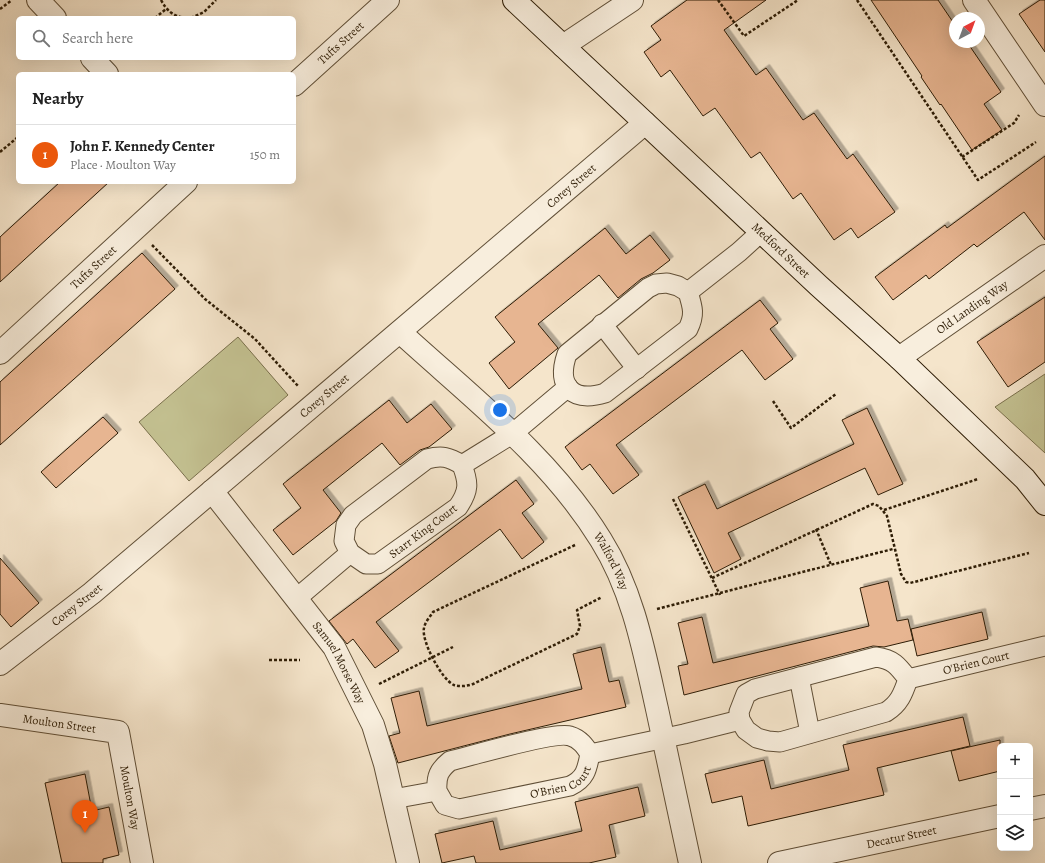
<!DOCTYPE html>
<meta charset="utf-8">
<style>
body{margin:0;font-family:Alegreya,serif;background:#f6f6f6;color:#222}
.controls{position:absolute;right:12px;bottom:12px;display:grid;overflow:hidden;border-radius:6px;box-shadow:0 4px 16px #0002}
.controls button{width:36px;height:36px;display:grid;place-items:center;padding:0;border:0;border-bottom:1px solid #e0e0e0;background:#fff;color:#222;font:20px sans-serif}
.compass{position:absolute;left:949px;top:12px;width:36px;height:36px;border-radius:50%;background:#fff;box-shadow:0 4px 16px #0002;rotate:41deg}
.you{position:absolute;left:500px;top:410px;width:14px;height:14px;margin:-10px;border:3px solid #fff;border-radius:50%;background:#1a73e8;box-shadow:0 0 0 6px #1a73e833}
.badge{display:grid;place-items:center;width:26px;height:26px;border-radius:50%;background:#ea580c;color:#fff;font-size:13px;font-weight:700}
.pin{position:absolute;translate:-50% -33px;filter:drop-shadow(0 1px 2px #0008)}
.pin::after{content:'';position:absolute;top:21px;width:14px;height:12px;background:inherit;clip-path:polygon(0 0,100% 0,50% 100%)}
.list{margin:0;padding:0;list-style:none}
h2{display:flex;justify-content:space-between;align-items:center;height:52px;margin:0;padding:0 16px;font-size:17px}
h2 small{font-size:13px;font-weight:400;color:#767676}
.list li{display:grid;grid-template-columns:26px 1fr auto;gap:12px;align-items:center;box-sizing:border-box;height:60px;padding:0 16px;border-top:1px solid #e0e0e0}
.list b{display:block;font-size:15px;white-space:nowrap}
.list p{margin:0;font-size:13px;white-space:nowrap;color:#767676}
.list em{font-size:13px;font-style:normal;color:#767676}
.icon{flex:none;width:22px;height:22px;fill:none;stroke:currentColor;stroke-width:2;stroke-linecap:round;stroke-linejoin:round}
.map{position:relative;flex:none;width:1045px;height:863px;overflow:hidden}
.search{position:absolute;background:#fff;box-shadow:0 4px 16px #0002;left:16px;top:16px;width:280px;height:44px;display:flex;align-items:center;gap:10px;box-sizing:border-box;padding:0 14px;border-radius:6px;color:#767676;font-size:15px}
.panel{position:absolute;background:#fff;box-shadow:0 4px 16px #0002;left:16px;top:72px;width:280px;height:112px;border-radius:6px}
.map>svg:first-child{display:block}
</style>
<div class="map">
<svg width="1045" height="863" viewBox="0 0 1045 863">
<defs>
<filter id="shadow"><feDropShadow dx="3.5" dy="-3.5" stdDeviation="0" flood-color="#0004"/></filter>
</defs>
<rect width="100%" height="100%" fill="#f5e5cb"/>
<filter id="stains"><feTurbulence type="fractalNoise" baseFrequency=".005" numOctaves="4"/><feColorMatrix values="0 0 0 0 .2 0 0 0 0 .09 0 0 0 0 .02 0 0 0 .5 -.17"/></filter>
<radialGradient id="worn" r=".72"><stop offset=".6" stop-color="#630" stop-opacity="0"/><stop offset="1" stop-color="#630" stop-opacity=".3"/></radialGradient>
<g fill="#c4c292" stroke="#79704c">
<path d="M238 337 288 395 189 481 139 422Z"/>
<path d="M1045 374V453L995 407Z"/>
</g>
<g fill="#e7b591" stroke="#2e1d06" filter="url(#shadow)">
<path d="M687 0H766L724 30 756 75 766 68 803 120 814 113 847 159 853 154 895 212 858 238 851 228 834 240 801 193 793 199 760 152 751 158 715 108 703 116 670 70 661 77 644 52 661 40 651 26Z"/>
<path d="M871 0H938L955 25V42H967L1001 92 984 104 1002 130 972 150 941 104 940 105 921 77 922 76Z"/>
<path d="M1040 0H1045V52L1019 14Z"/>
<path d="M1045 156V240L1024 212 977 247 974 244 929 279 926 275 893 300 875 277 945 225 947 228Z"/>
<path d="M60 182H109L0 282V237Z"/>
<path d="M605 228 626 254 650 235 670 260 653 273 641 279 618 298 599 275 538 324 558 348 509 389 489 363 515 342 495 317Z"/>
<path d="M142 253 175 289 0 445V382Z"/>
<path d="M1045 297V362L1008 387 977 342Z"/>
<path d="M760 300 778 323 770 329 793 359 765 380 742 350 616 445 639 475 613 494 590 464 582 470 565 447Z"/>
<path d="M389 400 407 423 431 404 452 429 429 447 420 450 400 465 382 443 323 490 341 513 336 521 293 555 273 530 301 508 283 484Z"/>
<path d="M867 408 903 484 878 495 865 468 728 533 741 559 714 573 678 497 705 484 717 509 854 444 842 420Z"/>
<path d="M103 417 118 433 56 488 41 472Z"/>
<path d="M516 480 534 504 522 513 544 542 522 559 500 529 376 622 399 651 375 668 353 639 347 644 329 621Z"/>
<path d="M0 558 39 603 11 627 0 614Z"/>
<path d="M888 581 897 621 908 619 913 640 884 647 873 646 684 695 678 666 688 664 678 623 702 617 713 663 869 626 860 588Z"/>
<path d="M982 612 988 639 917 656 911 629Z"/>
<path d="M601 647 609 682 619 680 626 707 510 734 398 763 389 736 400 733 391 698 419 691 427 726 582 689 573 654Z"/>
<path d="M963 717 970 746 877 768 884 795 748 826 742 796 712 803 705 774 764 760 771 789 849 770 843 745Z"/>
<path d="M1000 740V771L959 781 951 751Z"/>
<path d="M85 774 92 811 109 807 119 855 103 859V863H62L45 783Z"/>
<path d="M638 787 645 816 609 825 616 857 589 863H476L474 856 442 863 435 834 493 821 500 850 582 831 575 802Z"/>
</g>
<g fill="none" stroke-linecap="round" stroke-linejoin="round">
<defs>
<g id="pedestrian">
<path d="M667 283 678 286 688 292C693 308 695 315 688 329L605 393C572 403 556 386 567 354L648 288 656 284Z"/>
<path d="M688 292 739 252 761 232"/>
<path d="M602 324 637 369"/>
<path d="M462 465C469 483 469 491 458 507L378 564H366L350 553 344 541 346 525 353 515 427 459C442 455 449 457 462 465L512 434 568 387"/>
<path d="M297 598 350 553"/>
<path d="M876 657C893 659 898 666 908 679 903 694 899 704 886 712L780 742 768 741 757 738 746 730 740 720 739 712 746 694 755 689Z"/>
<path d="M799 677 810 733"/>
<path id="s1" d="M908 679 1045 646"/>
<path d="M590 754 684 734 740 720"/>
<path id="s2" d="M393 799 437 791 445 805 459 809 570 786C585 779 587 770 590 754 585 746 580 739 570 736 555 731 471 756 450 761 439 770 436 776 437 791"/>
</g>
<g id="minor">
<path d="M38 0 55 18"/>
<path d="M974 0 1045 105"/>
<path d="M563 46 632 0"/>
<path d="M92 58 107 74"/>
<path id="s3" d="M294 85 388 0"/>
<path id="s4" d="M400 332C471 397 550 457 601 540 633 591 644 651 657 709 668 760 679 812 690 863"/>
<path id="s5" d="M0 353 186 182"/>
<path id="s6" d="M899 358 1045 256"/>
<path id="s7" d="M212 491 334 647 373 725 385 764 408 863"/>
<path id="s8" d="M0 664 92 593 645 123"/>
<path id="s9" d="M0 715 118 732 142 863"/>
<path d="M1030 809 1045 806"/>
<path id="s10" d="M779 863 1000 816"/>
</g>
<g id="secondary">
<path id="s11" d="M514 0 819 286 899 358 1025 479 1045 504"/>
</g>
</defs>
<use href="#pedestrian" stroke="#604f37" stroke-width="21"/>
<use href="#minor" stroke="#604f37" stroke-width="24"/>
<use href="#secondary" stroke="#2e1d06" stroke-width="24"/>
<g stroke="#2e1d06" stroke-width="2.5" stroke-dasharray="3 2" stroke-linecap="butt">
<path d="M161 0C167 11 173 16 185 18"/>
<path d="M718 0 744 36 798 0"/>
<path d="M857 0 978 180 1036 142"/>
<path d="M0 9 12 0"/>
<path d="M155 18 166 9"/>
<path d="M191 18 204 12 216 0"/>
<path d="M0 152 18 137"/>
<path d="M962 157 1014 123 1019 115"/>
<path d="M152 245 205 299 255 339 298 386"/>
<path d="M773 401 791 428 836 394"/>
<path d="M673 499 720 595"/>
<path d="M884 510 978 479"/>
<path d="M816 529 831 565"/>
<path d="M575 545 433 612C430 617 425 622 424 628 421 641 442 680 454 685 461 687 467 686 473 684L577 634 580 626 577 610 602 597"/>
<path d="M712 578 873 504 879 506 887 516 901 574 906 582 910 583 1029 553"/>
<path d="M657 609 893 549"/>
<path d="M269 660H300"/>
<path d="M379 684 453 647"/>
</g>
<use href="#pedestrian" stroke="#f8eedd" stroke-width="19"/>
<use href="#minor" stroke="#f8eedd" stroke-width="22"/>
<use href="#secondary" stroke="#f8eedd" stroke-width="22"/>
</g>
<g text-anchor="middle" stroke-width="3.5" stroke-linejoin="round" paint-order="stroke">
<g font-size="12" fill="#2e1d06" stroke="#f8eedd">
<text dy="4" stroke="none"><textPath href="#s3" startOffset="63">Tufts Street</textPath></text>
<text dy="4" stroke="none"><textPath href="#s8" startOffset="745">Corey Street</textPath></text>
<text dy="4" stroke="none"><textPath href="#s11" startOffset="366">Medford Street</textPath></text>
<text dy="4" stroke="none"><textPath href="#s5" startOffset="127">Tufts Street</textPath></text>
<text dy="4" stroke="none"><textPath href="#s6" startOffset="89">Old Landing Way</textPath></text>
<text dy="4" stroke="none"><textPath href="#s8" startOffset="421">Corey Street</textPath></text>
<text transform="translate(423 531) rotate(-37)" y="4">Starr King Court</text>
<text dy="4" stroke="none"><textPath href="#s4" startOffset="314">Walford Way</textPath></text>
<text dy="4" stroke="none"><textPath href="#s8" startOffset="97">Corey Street</textPath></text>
<text dy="4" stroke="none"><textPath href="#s1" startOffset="70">O'Brien Court</textPath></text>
<text dy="4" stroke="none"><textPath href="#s7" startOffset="214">Samuel Morse Way</textPath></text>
<text dy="4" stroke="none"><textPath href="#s9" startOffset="60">Moulton Street</textPath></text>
<text dy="4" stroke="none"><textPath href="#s2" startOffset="182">O'Brien Court</textPath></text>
<text dy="4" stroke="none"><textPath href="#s9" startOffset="186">Moulton Way</textPath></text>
<text dy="4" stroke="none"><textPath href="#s10" startOffset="125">Decatur Street</textPath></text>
</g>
</g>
<rect width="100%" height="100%" filter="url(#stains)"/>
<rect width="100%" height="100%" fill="url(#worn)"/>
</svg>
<div class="controls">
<button>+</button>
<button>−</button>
<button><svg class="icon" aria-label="layers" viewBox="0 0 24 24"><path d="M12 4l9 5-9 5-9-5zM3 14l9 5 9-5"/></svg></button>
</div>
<svg class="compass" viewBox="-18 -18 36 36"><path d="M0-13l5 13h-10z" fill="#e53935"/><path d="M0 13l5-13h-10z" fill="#767676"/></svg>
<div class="you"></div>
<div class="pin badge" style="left:85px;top:833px">1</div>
<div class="search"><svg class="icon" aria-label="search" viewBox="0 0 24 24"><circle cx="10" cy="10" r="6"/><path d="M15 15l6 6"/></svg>Search here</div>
<section class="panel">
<h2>Nearby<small></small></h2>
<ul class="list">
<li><span class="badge">1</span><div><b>John F. Kennedy Center</b><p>Place · Moulton Way</p></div><em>150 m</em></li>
</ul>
</section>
</div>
